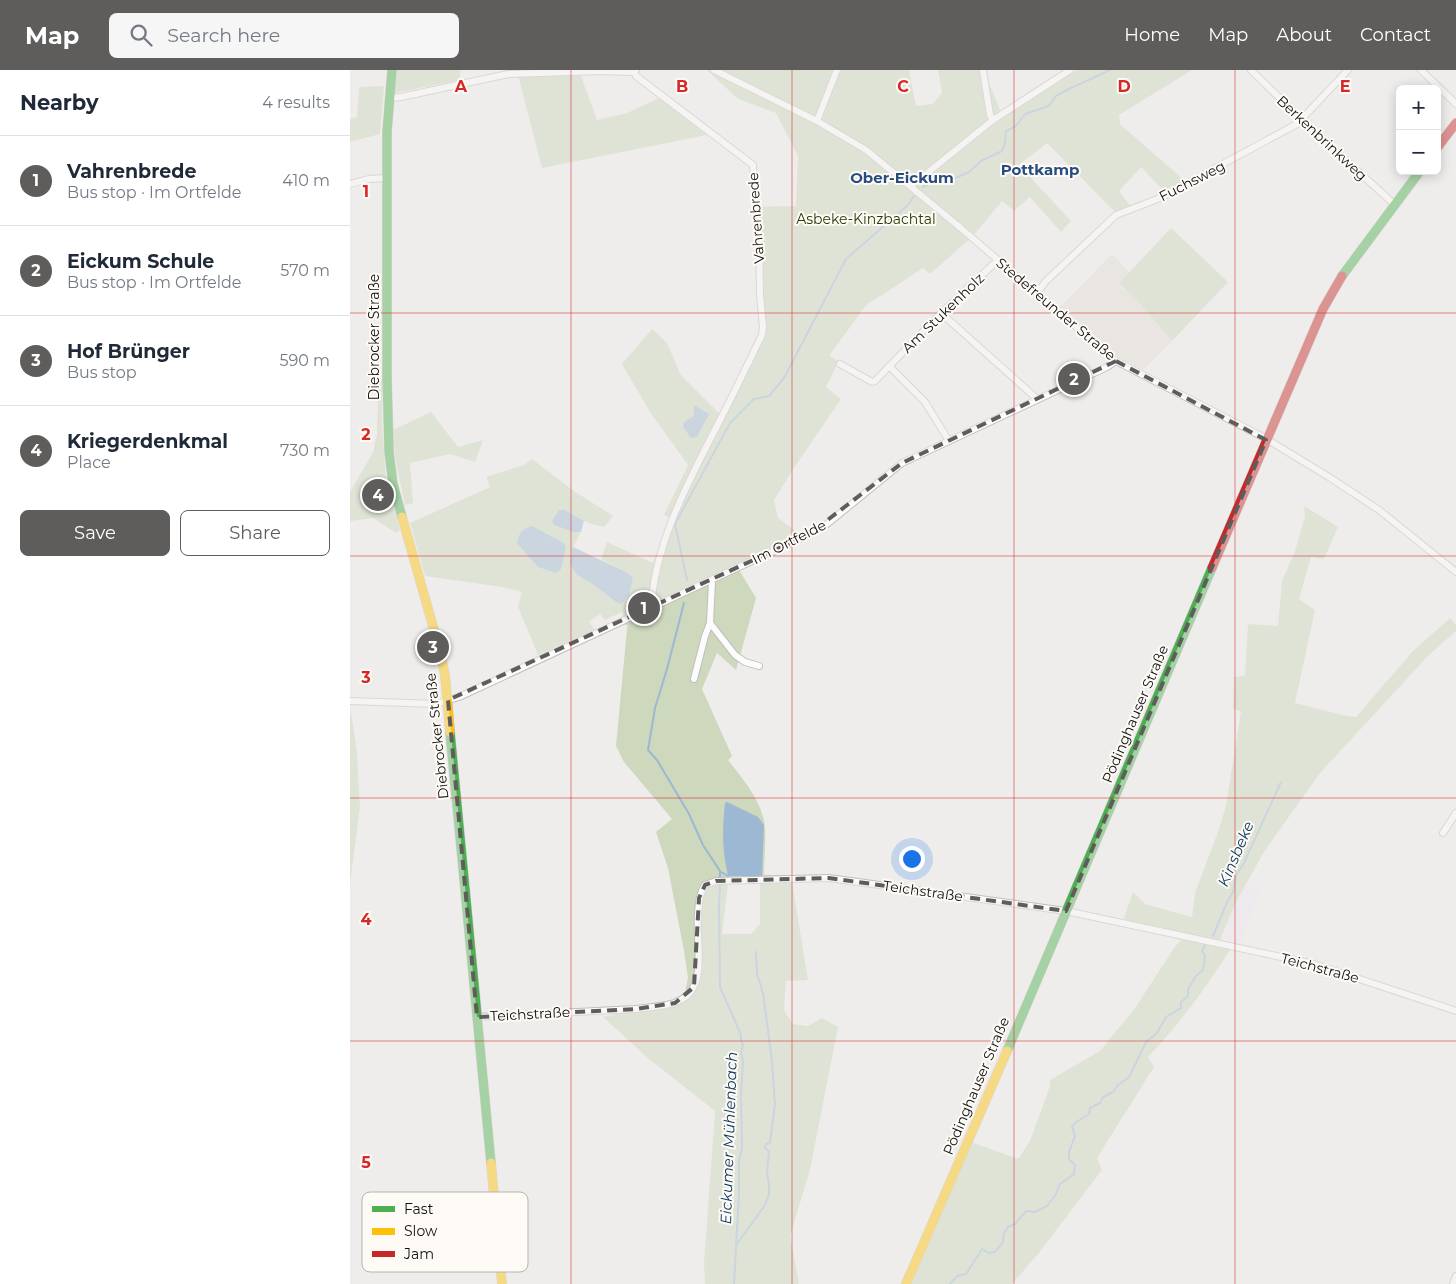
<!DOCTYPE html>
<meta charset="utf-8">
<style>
body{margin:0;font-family:Montserrat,sans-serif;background:#f6f6f7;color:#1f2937}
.controls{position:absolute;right:15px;top:15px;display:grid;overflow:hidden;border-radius:8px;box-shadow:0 2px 12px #0003}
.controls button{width:45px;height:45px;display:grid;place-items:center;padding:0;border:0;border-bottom:1px solid #e0e1e3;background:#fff;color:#1f2937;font:25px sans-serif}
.you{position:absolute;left:561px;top:788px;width:18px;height:18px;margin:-12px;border:4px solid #fff;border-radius:50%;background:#1a73e8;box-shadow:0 0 0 8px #1a73e833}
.badge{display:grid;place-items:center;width:32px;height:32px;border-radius:50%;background:#5f5d5c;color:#fff;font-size:16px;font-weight:700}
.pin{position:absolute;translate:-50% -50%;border:2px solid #fff;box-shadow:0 1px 5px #0006}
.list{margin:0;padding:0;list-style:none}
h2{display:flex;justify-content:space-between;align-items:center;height:65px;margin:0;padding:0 20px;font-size:21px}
h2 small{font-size:16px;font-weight:400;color:#747a83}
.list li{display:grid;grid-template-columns:32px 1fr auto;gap:15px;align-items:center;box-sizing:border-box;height:90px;padding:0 20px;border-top:1px solid #e0e1e3}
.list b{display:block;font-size:19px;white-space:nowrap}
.list p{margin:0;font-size:16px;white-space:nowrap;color:#747a83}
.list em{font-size:16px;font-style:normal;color:#747a83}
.actions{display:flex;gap:10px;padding:15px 20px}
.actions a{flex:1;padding:11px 0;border:1px solid #5f5d5c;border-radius:8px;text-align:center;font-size:18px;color:#5f5d5c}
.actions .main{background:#5f5d5c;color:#fff}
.icon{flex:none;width:28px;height:28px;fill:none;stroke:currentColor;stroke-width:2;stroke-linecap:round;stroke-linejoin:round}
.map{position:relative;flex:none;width:1106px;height:1214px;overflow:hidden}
header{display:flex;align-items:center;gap:30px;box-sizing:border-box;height:70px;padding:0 25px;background:#5f5d5c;color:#fff}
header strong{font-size:24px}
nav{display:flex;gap:28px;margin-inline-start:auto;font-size:18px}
.search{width:350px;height:45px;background:#f6f6f7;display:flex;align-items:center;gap:12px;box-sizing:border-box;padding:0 18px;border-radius:8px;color:#747a83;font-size:19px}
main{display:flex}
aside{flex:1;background:#fff}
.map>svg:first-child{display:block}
</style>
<header>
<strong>Map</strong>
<div class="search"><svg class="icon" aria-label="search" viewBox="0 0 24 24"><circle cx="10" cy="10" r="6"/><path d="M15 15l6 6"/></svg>Search here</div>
<nav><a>Home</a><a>Map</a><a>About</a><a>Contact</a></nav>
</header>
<main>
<aside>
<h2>Nearby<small>4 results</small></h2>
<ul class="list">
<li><span class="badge">1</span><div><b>Vahrenbrede</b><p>Bus stop · Im Ortfelde</p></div><em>410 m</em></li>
<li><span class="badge">2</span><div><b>Eickum Schule</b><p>Bus stop · Im Ortfelde</p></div><em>570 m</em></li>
<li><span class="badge">3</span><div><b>Hof Brünger</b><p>Bus stop</p></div><em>590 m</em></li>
<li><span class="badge">4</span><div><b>Kriegerdenkmal</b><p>Place</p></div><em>730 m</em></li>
</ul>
<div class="actions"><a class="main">Save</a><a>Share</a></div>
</aside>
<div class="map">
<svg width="1106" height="1214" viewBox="0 0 1106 1214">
<rect width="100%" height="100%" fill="#efedeb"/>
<path fill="#ece5f0" d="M896 815 910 820 889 877 869 872 885 834Z"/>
<path fill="#e3ded8" d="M762 184 779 202 769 214 787 230 822 271 793 300 771 289 710 237Z"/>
<g fill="#cdd8bd" fill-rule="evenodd">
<path d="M47 0H110V10L44 23Z"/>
<path d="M357 0H559L566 36 583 34 592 23 588 0H629L631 11H638L651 42 654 46 726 0H842L769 45 770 54 835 111 815 122 791 97 769 121 781 137 766 143 697 73 669 95 721 151 711 162 680 127 664 141 652 131 623 166 580 204 573 198 534 224 517 234 479 286 489 291 476 317 491 329 444 398 424 430 428 448 450 464 386 495 406 528 386 600 367 583 352 619 382 686 378 690C393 709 413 732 415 758 416 773 414 790 414 805H441L458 910 436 911 434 940 443 954 458 956 472 948 488 957 460 1100 440 1166 449 1214H355L354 1193 365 1041 299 989 253 947 324 931 335 922 338 908 334 881 318 798 306 762 322 749 274 692 266 676 277 559 278 555H275L272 542 255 550 250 544 239 552 245 560 188 585 168 537 172 522 152 517 75 506 60 453 140 417 136 407 174 395 182 389 224 421 263 446 254 457C238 454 228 448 215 440L204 455 223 462H231L223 477 227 505 241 513 266 532 276 502 251 489 257 472 303 493 321 448 314 445 338 395 300 342 272 294 302 259 317 273 331 305 370 344 389 307 410 259V252L407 237 411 233 407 137 446 136 448 86 426 43 388 29ZM378 814H410V854L401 864H372Z"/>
<path d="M230 3 247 50 277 43 309 28 357 65 192 98 168 5Z"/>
<path d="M34 16 30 64 0 72V49L7 47 9 17Z"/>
<path d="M821 158 878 212 822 271 787 230 769 213Z"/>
<path d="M32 310V357L36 409 50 460 46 463 23 448 1 451 0 453V422L23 382 27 365 28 311Z"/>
<path d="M81 342 108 377 133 370 125 392 100 384 60 393 63 433 55 435C50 410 43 385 43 360Z"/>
<path d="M954 436 988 457 974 489 961 487 949 529 965 540 945 633 992 645 1006 647 1062 582 1100 548 1106 555V561L1078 586 970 703 914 782 885 834 869 872 883 875C858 915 830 954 798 987L804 997 747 1088 752 1100 688 1184 662 1214H550L608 1089 621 1072 668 1089 680 1071 700 1016V1010L750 981 785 938 824 878 834 867 772 854 783 822 795 834 842 847 845 823 869 759 876 736 891 641 883 639 884 607 895 606 898 554 928 556 932 511 945 481 955 446Z"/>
<path d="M0 636 7 682 10 737 0 814Z"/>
</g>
<g fill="#9db8d3">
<path d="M344 335 359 344 347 367 341 368 333 357 334 352 344 346Z"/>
<path d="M209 440H215L234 451 231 462H223L204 455 202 451Z"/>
<path d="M182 456 214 473 216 478 211 499 206 503 188 497 167 473C168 464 173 458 182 456Z"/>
<path d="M223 477 276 502 283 508 279 525 271 534 266 532 241 513 227 505 222 498 220 492Z"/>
<path d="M377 732 408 747 414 755 412 806H378C372 779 372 760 375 733Z"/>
</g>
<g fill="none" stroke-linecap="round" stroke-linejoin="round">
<g stroke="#9db8d3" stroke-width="2">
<path d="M573 117 584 111 601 110 619 102 631 91 652 81 655 73 656 61 666 56 675 44 699 36 706 26 719 19 760 0"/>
<path d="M337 510 325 454 380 353 404 329 419 326 434 308 496 189 558 135 564 126"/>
<path d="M334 533 317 599 305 638 298 680 307 690 339 744 353 775 370 801V809"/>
<path d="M371 802 378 806"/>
<path d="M370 813 369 834 370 917 391 965V971L393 975 391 983 393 991 391 1024 392 1079 389 1089V1123L384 1214"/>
<path d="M863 866 878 830C884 823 884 818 885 810 886 805 890 799 893 795L931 712"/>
<path d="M387 1174 415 1135 419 1124V1114L417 1102 419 1081 415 1078 416 1074 420 1073 425 1034 422 991 413 923 407 904 406 882"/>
<path d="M600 1214 607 1206 616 1204 632 1179 639 1183 645 1182 653 1172 654 1163 658 1157 665 1154 676 1141 685 1142 697 1136 706 1124 710 1114 724 1104 725 1095 719 1089V1082L725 1066 722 1057 725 1053 739 1044 740 1038 750 1033 753 1027 763 1022 768 1015 779 1007 796 972 807 963 816 947 831 938V932L838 926V919L846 906 853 900 855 886 852 881 855 875"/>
</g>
<defs>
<g id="street">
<path d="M364 0 467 51 516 80 606 154 766 291 913 367 979 407 1029 440 1106 502"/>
<path d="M633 0 640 45 643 50"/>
<path d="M901 0 952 50 1045 135"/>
<path d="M1071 0 1106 34"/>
<path d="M284 1 286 6 403 95 409 170 410 225 413 257 412 265 408 273C395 300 382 327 368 354 338 413 305 472 301 539"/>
<path d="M39 28 51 27 158 4 252 1 279 2 286 0"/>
<path d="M467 51 487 0"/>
<path d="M0 114 19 109 37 108"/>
<path d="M561 116 643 50 720 0"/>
<path d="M687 223 696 211 766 145 810 128 947 54 998 0"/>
<path d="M591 243 685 327 687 330"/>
<path d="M490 294 522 312 525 311 587 247 648 190"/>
<path d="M539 296 575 332 599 371"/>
<path d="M360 553 385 585 395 592 409 596"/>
<path d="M344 609 355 566 360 553 362 511"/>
<path d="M0 631 86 634 109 627 458 465 477 454 552 393 757 297 766 291"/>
<path d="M1093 763 1106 743"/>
<path d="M127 947 286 939C299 937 312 937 324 933 332 930 341 924 344 916 353 899 346 864 348 844 349 833 349 824 355 815L366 811 479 808 716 841 964 894 1106 941"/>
<path d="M1103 1214 1106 1206"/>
</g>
<g id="fast">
<path d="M42 0 37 62V307L39 382 43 414 52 447"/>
<path d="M992 206 1070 101"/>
<path d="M100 662 141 1093"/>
<path d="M657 981 862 498"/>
</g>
<g id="slow">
<path d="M52 447 88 574 95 605 100 662"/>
<path d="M141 1093 152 1214"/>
<path d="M556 1214 657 981"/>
</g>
<g id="jam">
<path d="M1087 78 1106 53"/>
<path d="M862 498 973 239 992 206"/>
</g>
</defs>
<use href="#street" stroke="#c0bfbd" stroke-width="8"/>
<use href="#fast" stroke="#c0bfbd" stroke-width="10"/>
<use href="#slow" stroke="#c0bfbd" stroke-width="10"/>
<use href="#jam" stroke="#c0bfbd" stroke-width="10"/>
<use href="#street" stroke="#fdfcfc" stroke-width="6"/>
<use href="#fast" stroke="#4caf50" stroke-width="9"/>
<use href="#slow" stroke="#ffc107" stroke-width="9"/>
<use href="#jam" stroke="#c62828" stroke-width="9"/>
</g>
<path d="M0 0H1106V1214H0ZM766 291 916 370 716 841 479 808 366 811 355 815 349 828 344 917 325 933 286 939 127 947 98 630 458 465 552 393Z" fill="#efedeb" fill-opacity=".55" fill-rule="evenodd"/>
<path fill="none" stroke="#5f5d5c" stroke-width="4" stroke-dasharray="10 6" stroke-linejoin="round" d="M766 291 916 370 716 841 479 808 366 811 355 815 349 828 344 917 325 933 286 939 127 947 98 630 458 465 552 393Z"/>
<path fill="none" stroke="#d62828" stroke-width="1" stroke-opacity="0.55" d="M221 0V1214M442 0V1214M664 0V1214M885 0V1214M0 243H1106M0 486H1106M0 728H1106M0 971H1106"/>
<g text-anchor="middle" stroke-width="4" stroke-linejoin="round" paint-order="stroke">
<g font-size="14" fill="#11100f" stroke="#fefbf6">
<text transform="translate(972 68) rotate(43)" y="5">Berkenbrinkweg</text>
<text transform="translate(842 111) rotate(-27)" y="5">Fuchsweg</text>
<text transform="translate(406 148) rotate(-94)" y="5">Vahrenbrede</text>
<text transform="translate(706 239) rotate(40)" y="5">Stedefreunder Straße</text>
<text transform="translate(593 243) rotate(-44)" y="5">Am Stukenholz</text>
<text transform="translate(24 267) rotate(-90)" y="5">Diebrocker Straße</text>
<text transform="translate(439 472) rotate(-27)" y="5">Im Ortfelde</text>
<text transform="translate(785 644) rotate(-67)" y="5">Pödinghauser Straße</text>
<text transform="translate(87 666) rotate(-96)" y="5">Diebrocker Straße</text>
<text transform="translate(573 821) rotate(8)" y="5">Teichstraße</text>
<text transform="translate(970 898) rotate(15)" y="5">Teichstraße</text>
<text transform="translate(180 944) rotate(-3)" y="5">Teichstraße</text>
<text transform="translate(626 1016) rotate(-67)" y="5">Pödinghauser Straße</text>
</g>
<g font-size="14" fill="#283c03" stroke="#fefbf6">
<text x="516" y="154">Asbeke-Kinzbachtal</text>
</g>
<g font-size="15" font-weight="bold" fill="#264d82" stroke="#fefbf6">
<text x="690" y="105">Pottkamp</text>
<text x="552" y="113">Ober-Eickum</text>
</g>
<g font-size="15" font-style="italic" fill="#0e3b61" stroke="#fefbf6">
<text transform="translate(886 784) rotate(-67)" y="5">Kinsbeke</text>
<text transform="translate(379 1068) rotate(-88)" y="5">Eickumer Mühlenbach</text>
</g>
</g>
<rect x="12" y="1122" width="166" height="80" rx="8" fill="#fefbf6" stroke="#b7b4b1" stroke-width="1"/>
<rect x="22" y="1136" width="23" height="6" fill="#4caf50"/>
<rect x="22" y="1158" width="23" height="7" fill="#ffc107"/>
<rect x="22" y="1181" width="23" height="6" fill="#c62828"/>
<g font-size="14" fill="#11100f">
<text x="54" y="1144">Fast</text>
<text x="54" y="1166">Slow</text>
<text x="54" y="1189">Jam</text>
</g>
<g font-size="16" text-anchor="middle" font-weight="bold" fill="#d62828" stroke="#fefbf6" stroke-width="4" stroke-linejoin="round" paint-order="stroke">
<text x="111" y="22">A</text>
<text x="332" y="22">B</text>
<text x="553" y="22">C</text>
<text x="774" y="22">D</text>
<text x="995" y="22">E</text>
<text x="16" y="127">1</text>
<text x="16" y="370">2</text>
<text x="16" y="613">3</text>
<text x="16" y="855">4</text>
<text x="16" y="1098">5</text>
</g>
</svg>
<div class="controls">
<button>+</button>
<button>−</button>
</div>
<div class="you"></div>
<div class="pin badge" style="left:294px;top:538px">1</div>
<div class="pin badge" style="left:724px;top:309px">2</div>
<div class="pin badge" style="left:83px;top:577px">3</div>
<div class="pin badge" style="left:28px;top:425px">4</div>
</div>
</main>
